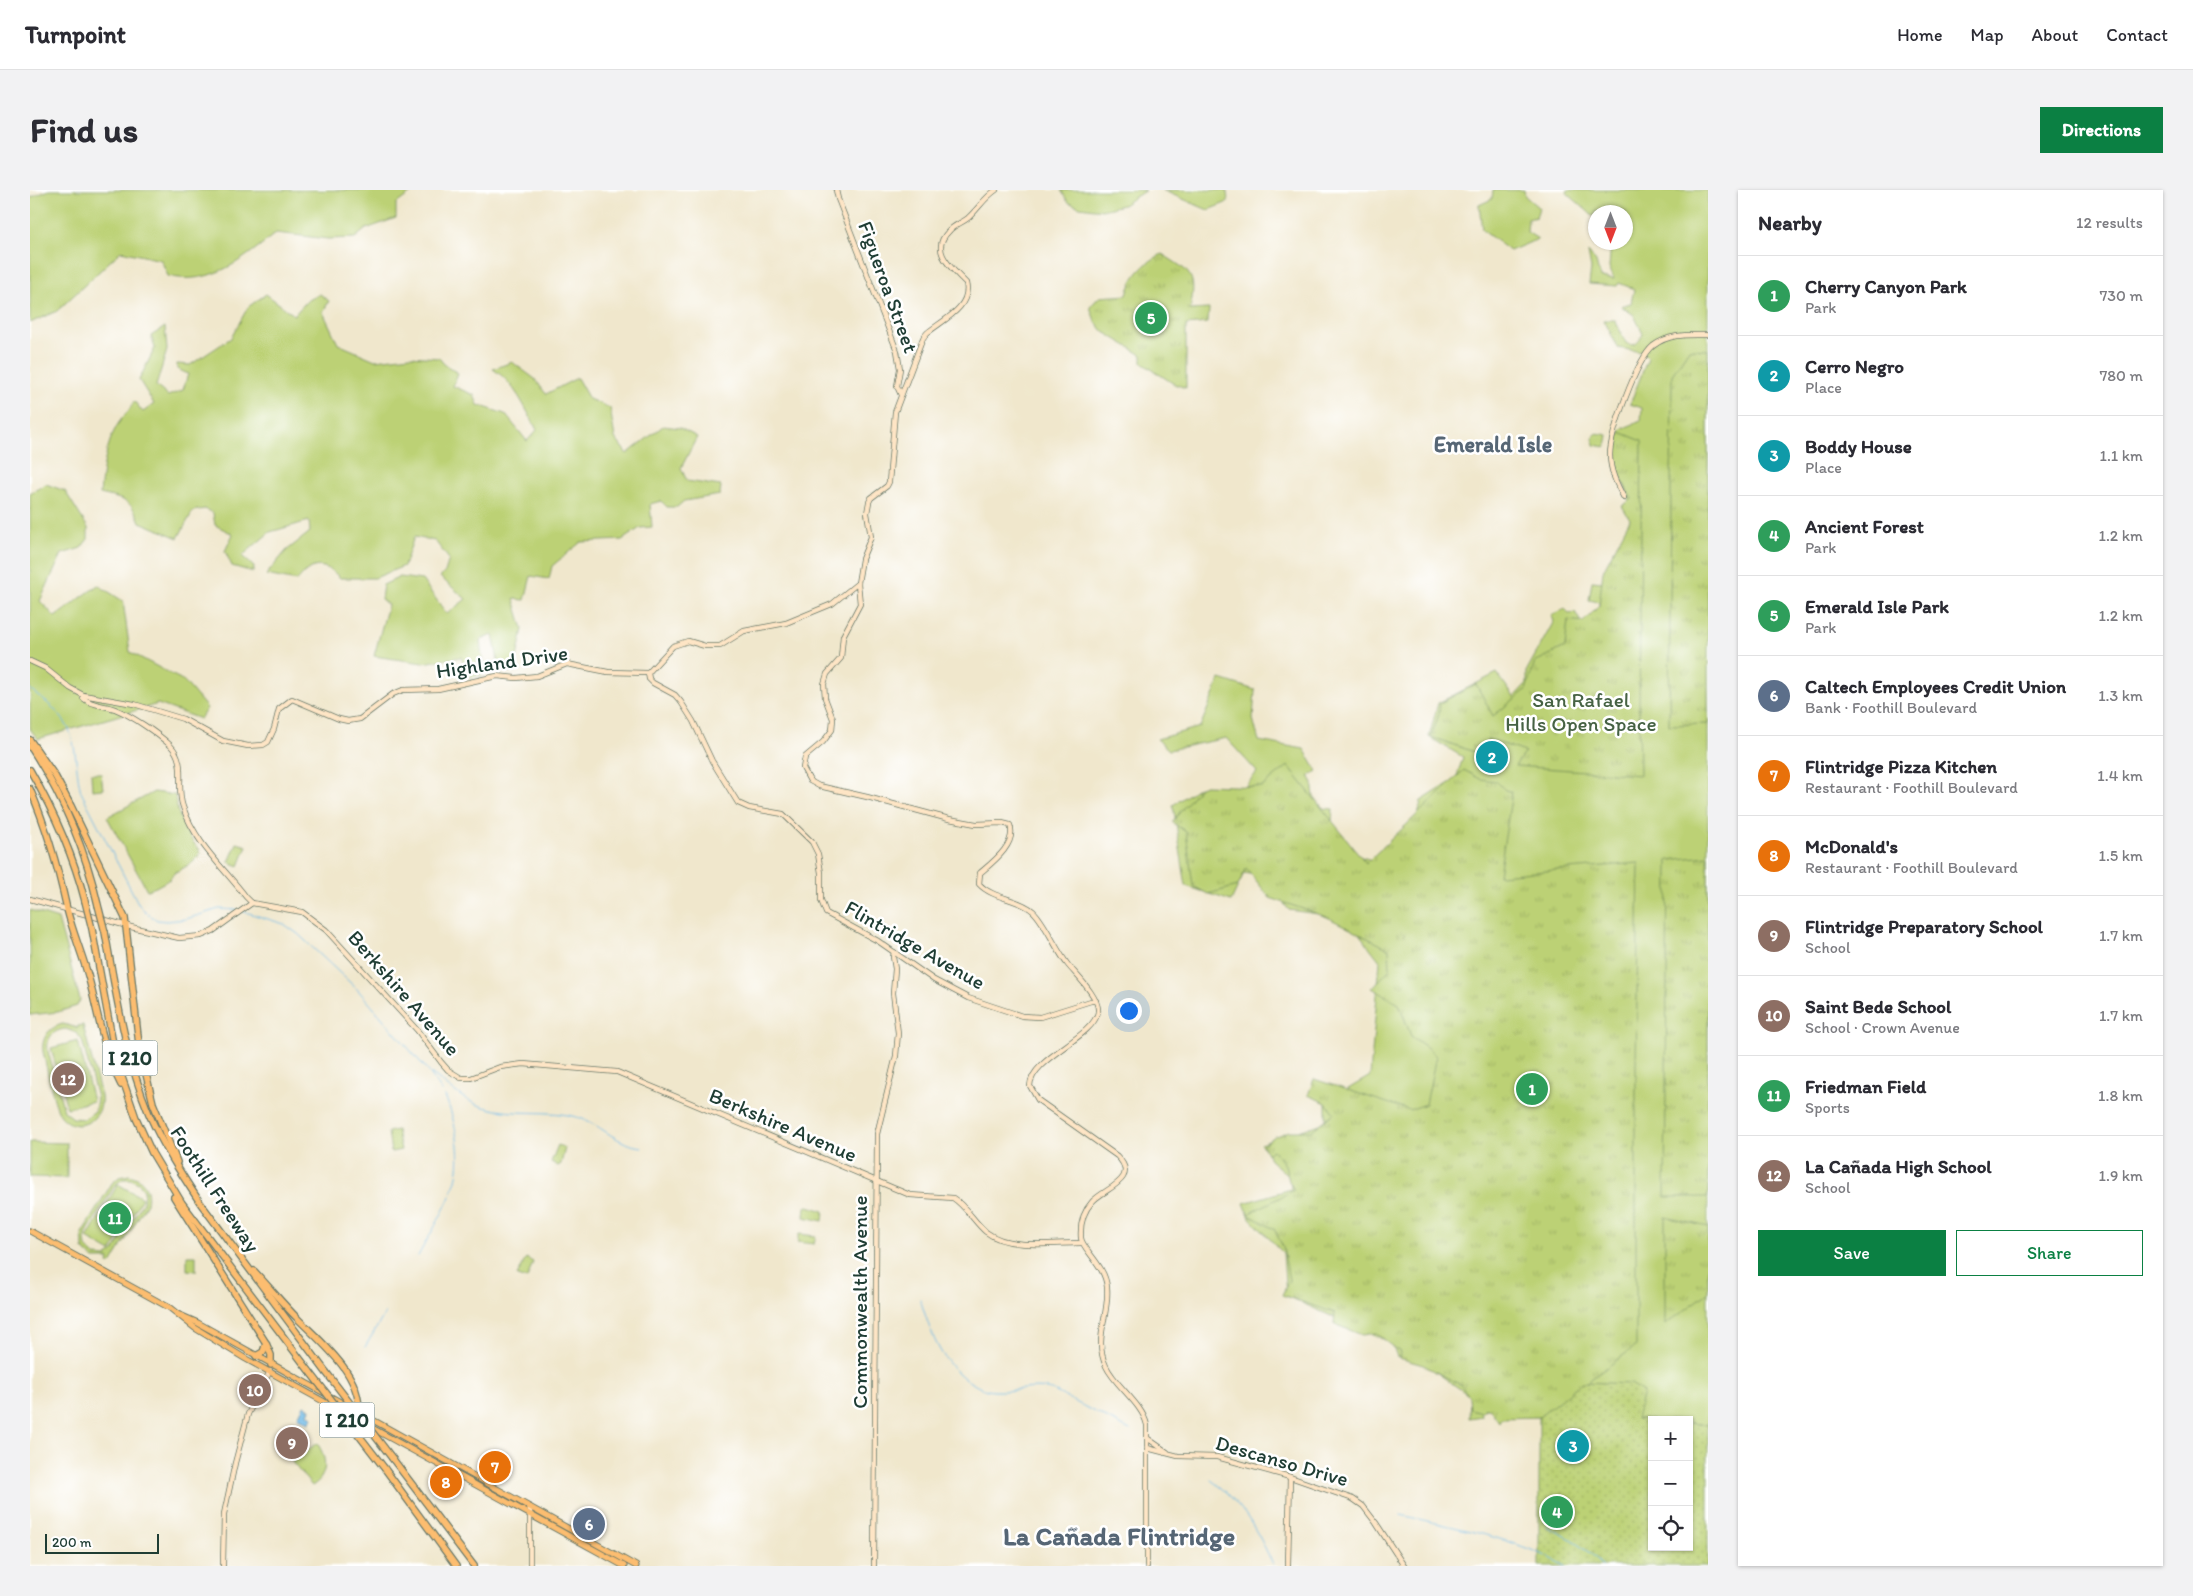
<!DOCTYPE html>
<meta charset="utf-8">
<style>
body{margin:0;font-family:Itim,sans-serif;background:#f2f2f3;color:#2b2b33}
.controls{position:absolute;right:15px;bottom:15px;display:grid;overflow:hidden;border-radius:0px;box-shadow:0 1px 4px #0004}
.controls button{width:45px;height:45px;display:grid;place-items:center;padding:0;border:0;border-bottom:1px solid #e1e1e2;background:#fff;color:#2b2b33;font:25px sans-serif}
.compass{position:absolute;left:1558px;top:15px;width:45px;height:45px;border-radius:50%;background:#fff;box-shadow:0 1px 4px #0004;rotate:180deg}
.scale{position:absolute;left:15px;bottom:12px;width:114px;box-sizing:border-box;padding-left:5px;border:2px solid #1f3d34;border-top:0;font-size:14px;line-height:18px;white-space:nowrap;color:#1f3d34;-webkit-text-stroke:4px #fff;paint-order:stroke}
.you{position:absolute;left:1098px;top:820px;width:18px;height:18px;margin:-12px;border:4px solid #fff;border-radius:50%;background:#1a73e8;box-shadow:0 0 0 8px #1a73e833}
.badge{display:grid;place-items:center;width:32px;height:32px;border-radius:50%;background:#0b8043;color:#fff;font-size:16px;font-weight:700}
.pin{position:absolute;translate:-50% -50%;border:2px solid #fff;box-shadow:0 1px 5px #0006}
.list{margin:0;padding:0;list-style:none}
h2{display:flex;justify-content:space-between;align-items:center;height:65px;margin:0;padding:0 20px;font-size:21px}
h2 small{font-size:16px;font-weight:400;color:#7c7c81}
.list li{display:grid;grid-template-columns:32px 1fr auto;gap:15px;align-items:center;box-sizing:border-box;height:80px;padding:0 20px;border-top:1px solid #e1e1e2}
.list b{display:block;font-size:19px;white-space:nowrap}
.list p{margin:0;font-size:16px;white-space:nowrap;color:#7c7c81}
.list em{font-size:16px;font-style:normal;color:#7c7c81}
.actions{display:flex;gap:10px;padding:15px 20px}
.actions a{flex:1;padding:11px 0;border:1px solid #0b8043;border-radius:0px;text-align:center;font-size:18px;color:#0b8043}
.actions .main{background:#0b8043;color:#fff}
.icon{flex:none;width:28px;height:28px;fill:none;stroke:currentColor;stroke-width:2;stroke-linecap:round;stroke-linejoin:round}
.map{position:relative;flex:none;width:1678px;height:1376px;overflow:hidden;border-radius:0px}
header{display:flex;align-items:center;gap:30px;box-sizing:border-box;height:70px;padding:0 25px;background:#fff;border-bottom:1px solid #e1e1e2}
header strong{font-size:24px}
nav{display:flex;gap:28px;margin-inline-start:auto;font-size:18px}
.intro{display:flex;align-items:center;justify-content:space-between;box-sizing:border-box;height:120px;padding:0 30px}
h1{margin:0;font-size:35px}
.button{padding:12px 22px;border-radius:0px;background:#0b8043;color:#fff;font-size:18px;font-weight:700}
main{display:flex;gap:30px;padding:0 30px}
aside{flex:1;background:#fff;border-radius:0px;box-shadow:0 1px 4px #0004}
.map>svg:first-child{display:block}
</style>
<header>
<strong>Turnpoint</strong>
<nav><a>Home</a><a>Map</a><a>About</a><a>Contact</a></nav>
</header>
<div class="intro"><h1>Find us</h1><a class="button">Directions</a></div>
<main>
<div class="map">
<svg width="1678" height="1376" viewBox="0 0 1678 1376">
<defs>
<pattern id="park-tufts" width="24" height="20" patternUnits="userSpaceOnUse" patternTransform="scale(1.25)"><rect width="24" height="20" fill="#bcd175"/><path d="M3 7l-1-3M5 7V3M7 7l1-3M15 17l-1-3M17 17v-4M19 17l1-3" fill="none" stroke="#a1b466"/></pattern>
<pattern id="garden-dots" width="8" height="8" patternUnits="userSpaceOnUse" patternTransform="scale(1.25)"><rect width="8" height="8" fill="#bcd175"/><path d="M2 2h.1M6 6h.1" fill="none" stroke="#a1b466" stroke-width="1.8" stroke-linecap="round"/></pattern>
<pattern id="water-ripples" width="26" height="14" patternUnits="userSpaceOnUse" patternTransform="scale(1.25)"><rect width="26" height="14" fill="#6cb8e5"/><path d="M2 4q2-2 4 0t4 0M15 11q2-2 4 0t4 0" fill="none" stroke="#5897ba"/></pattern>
</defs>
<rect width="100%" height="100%" fill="#fff"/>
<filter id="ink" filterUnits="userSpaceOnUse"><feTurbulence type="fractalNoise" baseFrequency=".02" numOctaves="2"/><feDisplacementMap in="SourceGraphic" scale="10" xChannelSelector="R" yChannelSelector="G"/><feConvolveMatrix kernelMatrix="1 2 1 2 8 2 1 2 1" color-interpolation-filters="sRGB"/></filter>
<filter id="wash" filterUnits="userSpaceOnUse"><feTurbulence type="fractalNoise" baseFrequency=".0096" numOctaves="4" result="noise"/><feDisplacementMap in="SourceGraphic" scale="20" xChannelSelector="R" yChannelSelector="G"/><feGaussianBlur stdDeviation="1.12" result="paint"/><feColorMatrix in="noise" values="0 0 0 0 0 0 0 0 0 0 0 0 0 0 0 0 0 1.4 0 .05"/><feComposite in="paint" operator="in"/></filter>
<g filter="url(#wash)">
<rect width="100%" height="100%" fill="#f0e7cc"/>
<g fill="#bcd175" stroke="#6e8754" fill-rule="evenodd">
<path d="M19 0H385L366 14V28L336 39 325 48 298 49 246 43C215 68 181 97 138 86L131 70 91 61 27 121 0 133V8Z"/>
<path d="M1031 0H1116L1093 15 1072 20 1050 17 1038 12Z"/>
<path d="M1132 0H1197L1198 12 1178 20Z"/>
<path d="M1463 0H1494L1495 6 1509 18 1506 27 1498 29 1497 42 1508 49 1480 61 1452 40 1449 15 1462 9Z"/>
<path d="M1538 0H1678V1235L1659 1233V1230H1622L1517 1221 1509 1227 1469 1226 1460 1218 1451 1221 1452 1226 1439 1228 1440 1206 1393 1173 1367 1167 1362 1153 1256 1106 1253 1063 1220 1028 1214 1013 1261 999 1260 987 1240 970 1237 961 1230 954 1296 932V912L1340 886 1350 771 1317 728 1259 720 1234 687 1214 683 1201 711 1156 696 1143 615 1169 597 1208 606 1227 582 1196 548 1139 560 1127 549 1170 537 1190 489 1225 500 1223 529 1229 551 1274 559 1287 581 1279 586 1282 591 1284 606 1293 618 1303 619 1300 658 1342 670 1385 640 1391 611 1426 589 1433 567 1399 547 1408 513 1467 483 1484 507 1497 493V480L1524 431 1521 425 1535 419 1539 423 1545 422 1552 434 1569 425V412L1559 410 1562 391 1572 392 1602 332 1593 316 1600 312C1590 281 1578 274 1591 239L1611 231 1612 218 1600 214 1618 168 1612 162 1588 158 1574 130H1585L1596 153C1605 158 1609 152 1613 144L1604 125 1591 116 1601 113 1604 99 1589 93 1587 96 1559 94 1561 79 1558 62 1566 72 1570 87 1584 89 1579 77 1581 53 1596 52V22H1566L1564 27 1537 3Z"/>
<path d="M236 104 264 125 277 111 290 104 299 111 293 122 308 154 345 170 380 166 409 168 414 174 428 183 423 196 444 205 448 215 475 224 497 251 507 240C495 218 485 193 463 179L482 172 505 189 516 204 547 188 559 209 580 218 585 248 597 264 633 236 650 238 667 247 651 278 657 291 691 296 690 305 654 311 647 317H637L631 311 620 314 622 337 610 338 592 350 551 352 522 376 519 389 501 386 495 410 484 409 493 439 484 482 470 481 463 445 450 450 454 485 438 487 431 467 393 473 344 466 358 415 351 409 353 395 370 387 392 390 417 424 436 409 410 387 415 382 419 369 405 351 384 347 374 376 345 388H310C295 372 280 372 267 391L236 385 256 361 280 342 279 331 240 342 212 366 224 377 223 382 202 376 195 361 203 344 185 335 183 323 175 319 163 321 148 348 110 332C102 309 91 309 70 304 72 282 76 253 88 234 94 225 99 222 104 211L113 222 124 214 109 190 125 158 121 146 135 137 137 160 126 196 138 206 153 200 158 184 147 179V174L160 175 201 148 218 117Z"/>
<path d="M1567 243 1578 245 1576 257 1564 255 1563 247Z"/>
<path d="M16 294 35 301 58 338V349L51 358 32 364 10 411 25 427 68 395 93 411 100 462 154 491 177 518 170 529 128 514 8 549 0 539V303Z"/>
<path d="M61 583H71L73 599 62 600Z"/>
<path d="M124 602 145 605C147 628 157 644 171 663L161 674 144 683 140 689 126 697 117 700 77 627Z"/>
<path d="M207 653 217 656 209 676 199 672Z"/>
<path d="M0 720 28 729 50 810 47 816 28 822 0 825Z"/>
<path d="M33 834 48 838V836L53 835 71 906C75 929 47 946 31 926 23 915 17 877 13 862 11 848 19 837 33 834ZM36 839 46 843 52 850 67 908 65 921 54 929 43 928 34 921 18 861C16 848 23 840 36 839Z"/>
<path d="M48 851 63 911 37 918 21 858Z"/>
<path d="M367 940 371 960 361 962 358 942Z"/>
<path d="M0 952 37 953V988L0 987Z"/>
<path d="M528 955 535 958 531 974 528 976 521 972Z"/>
<path d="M99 985C113 988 120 999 117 1013L81 1074 78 1073 79 1069H64L53 1059 52 1043 82 993 89 987ZM93 989H101L110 994 114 1001 113 1012 84 1061 76 1067 65 1066 56 1057 55 1050 57 1042 85 995Z"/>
<path d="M88 994 112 1008 81 1062 57 1048Z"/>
<path d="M778 1016 794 1021 793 1031 774 1027 775 1017Z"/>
<path d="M769 1044 786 1046 784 1054 767 1052Z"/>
<path d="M157 1066H166V1081L157 1080Z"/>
<path d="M496 1068 503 1072 497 1089 487 1086Z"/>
<path d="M287 1253C297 1267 299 1286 282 1296L262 1272Z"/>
</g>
<g fill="url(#park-tufts)" stroke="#6e8754">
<path d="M1132 64C1162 83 1167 84 1160 120L1179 119 1178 133 1156 135V198L1144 194 1112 173V165L1074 142 1065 131 1060 117 1069 107 1097 105C1102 85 1114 73 1132 64Z"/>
<path d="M1659 159 1678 160V534L1639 535 1642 185Z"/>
<path d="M1590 242 1612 251 1609 522 1610 585 1485 576 1495 562 1458 549 1453 565 1401 547 1409 524 1410 513 1446 494 1463 526 1496 500 1505 472 1535 457 1538 430 1553 432 1569 416 1573 381 1600 329 1592 316 1602 309C1590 287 1580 268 1590 242Z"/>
<path d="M1258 576 1336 673 1434 580 1450 589 1466 591 1475 600 1482 602 1469 685 1609 673 1606 875V1156L1509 1227 1471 1228 1469 1232 1459 1218H1455L1452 1222 1440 1219 1439 1207 1431 1195 1393 1175 1369 1168 1370 1162 1346 1143 1332 1145 1304 1134 1305 1123 1252 1105 1259 1090 1253 1057 1244 1039 1218 1024 1264 1000 1259 991 1255 975 1247 964 1242 960 1237 964 1233 955 1246 945 1247 946 1259 941H1281L1304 923 1296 913 1278 905 1284 889 1379 920 1396 914 1406 866 1399 859 1381 846 1369 814 1342 798 1360 779 1359 759 1297 727 1240 708 1216 678 1208 696 1178 704 1163 696 1156 642 1142 632 1170 597 1175 595 1232 597Z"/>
<path d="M1678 666V1007H1635L1638 670Z"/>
<path d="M1635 1027 1678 1037V1103L1635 1135Z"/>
</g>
<path fill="url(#garden-dots)" stroke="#6e8754" d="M1552 1192 1601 1194 1613 1202 1606 1229 1622 1230V1357H1659V1233L1678 1235V1376H1509V1227Z"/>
<path fill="url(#water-ripples)" stroke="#467a8c" d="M274 1215 280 1219 278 1224 283 1227 279 1233 268 1227Z"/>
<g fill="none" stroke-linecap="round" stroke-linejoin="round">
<g stroke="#6cb8e5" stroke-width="1">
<path d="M0 499C15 511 35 525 41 545 47 563 46 583 51 602L109 715 117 723 127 730 137 731 156 729 189 719 208 720"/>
<path d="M212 721 254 734 268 744 328 800 399 882 412 901"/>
<path d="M402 884C419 896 433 911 454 917 485 927 519 918 550 928 573 936 587 955 612 957"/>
<path d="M388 1066C401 1042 418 1017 426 990 433 964 425 930 415 906"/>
<path d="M890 1109C901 1142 908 1169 937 1190 946 1196 955 1201 965 1201 985 1202 1002 1195 1022 1200L1100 1240"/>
<path d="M335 1157 356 1122"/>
<path d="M1181 1290C1214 1314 1227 1341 1244 1376"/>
<path d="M1371 1325C1430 1339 1482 1347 1536 1376"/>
<path d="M1516 1336C1536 1346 1559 1357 1572 1376"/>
</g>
</g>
</g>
<g filter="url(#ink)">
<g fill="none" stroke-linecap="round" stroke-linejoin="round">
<defs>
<g id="secondary">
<path d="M806 0 808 9 867 161 870 179 867 196 871 205"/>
<path d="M966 0C955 7 948 19 938 28 932 33 924 35 919 41 898 61 923 79 936 93 942 117 913 130 897 143L893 148 865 222 859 292 857 296 841 308 839 312 837 323 841 347 832 369 828 393 830 414 813 446 811 468 797 484 794 494 795 508 803 529 802 540 793 552 775 567 773 578 780 591 789 596 837 607 919 629 946 634 972 633 980 635C987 654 963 672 950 683L949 694C963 709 988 708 1003 721 1015 732 1026 760 1038 775 1047 786 1070 808 1068 822 1063 848 1001 868 1000 896L1008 910 1087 966C1111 990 1074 998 1062 1012 1053 1022 1050 1035 1051 1048 1052 1059 1075 1075 1077 1097 1080 1124 1063 1149 1076 1176 1085 1196 1112 1213 1117 1235V1376"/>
<path d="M1594 308C1587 295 1580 281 1580 265 1580 244 1607 169 1623 156 1640 143 1658 145 1678 145"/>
<path d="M0 471 15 478 40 498 53 505 104 514 153 529 193 551 218 556 233 555 238 552 244 539 249 519 262 509 309 529 318 531 330 529 363 504 373 500 408 499 467 486 486 488 507 486 537 474 578 482 618 483 643 456 658 451 675 456H690L714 441 756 433 802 414 828 393"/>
<path d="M618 483 619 489 623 493 645 505 651 512 663 531 682 571 708 613 719 618 753 624 782 652 788 664 791 683V710L796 723 848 751 904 790 938 808 992 826 1010 827 1061 811H1066"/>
<path d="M53 505V508C62 516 75 515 85 519 102 526 127 543 140 555 158 573 145 596 153 617 165 653 194 678 216 707L222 713 272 722 296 740 387 840 411 872 418 880 431 888H441L470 877 493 874 587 882 880 1005 923 1008C936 1016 944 1032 956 1042 979 1060 1023 1053 1051 1053"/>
<path d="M0 709 101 737 149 748 171 746 183 741 222 713"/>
<path d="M1117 1248 1137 1262"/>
<path d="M1117 1258 1148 1266 1187 1267 1260 1287 1323 1309 1333 1316 1346 1333 1374 1376"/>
<path d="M500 1317V1376"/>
<path d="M193 1376 194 1324 205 1273 218 1224 240 1181"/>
<path d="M844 1376 847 944 866 866 868 843 863 803 865 779 863 767 864 762"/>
<path d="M1258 1376 1260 1287"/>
</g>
<g id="primary">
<path d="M0 1041 140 1118 165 1138 216 1169 594 1376"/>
<path d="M150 1125 168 1133 606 1376"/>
</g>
<g id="highway">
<path d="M0 550 25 586 41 616 95 728 109 855 123 913 147 972"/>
<path d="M0 556C32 605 55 658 68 715"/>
<path d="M0 580C24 622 43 664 55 711"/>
<path d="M0 599C17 638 28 678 37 719 43 744 54 768 60 793 69 828 74 862 91 895"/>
<path d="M62 739 86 870 106 928 122 963 152 1013 280 1182"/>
<path d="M75 742C86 803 95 866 119 924 133 956 152 985 171 1014L296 1182"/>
<path d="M144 1007 236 1153 241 1165V1175"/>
<path d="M224 1081C239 1097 253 1114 268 1129 295 1156 336 1188 328 1230"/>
<path d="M226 1166 233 1162 236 1153"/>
<path d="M362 1268 444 1376"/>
<path d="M355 1279 426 1376"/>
</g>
</defs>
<use href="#secondary" stroke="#687869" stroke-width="6"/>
<use href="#primary" stroke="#687869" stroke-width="7"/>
<use href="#highway" stroke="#687869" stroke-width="8"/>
<use href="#secondary" stroke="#fee5c5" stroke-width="4.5"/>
<use href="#primary" stroke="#fcbd6f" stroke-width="5"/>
<use href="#highway" stroke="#fcbd6f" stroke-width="5.5"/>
<defs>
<g id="highway-bridge">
<path d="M55 711 62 739"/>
<path d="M68 715 75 742"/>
<path d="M280 1182 355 1279"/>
<path d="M296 1182 362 1268"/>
</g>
</defs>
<use href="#highway-bridge" stroke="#687869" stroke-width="8" stroke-linecap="butt"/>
<use href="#highway-bridge" stroke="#fcbd6f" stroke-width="5.5"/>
</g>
</g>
<g text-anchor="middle" stroke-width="5" stroke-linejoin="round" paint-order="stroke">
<g fill="#fff" stroke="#627771" stroke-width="1">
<rect x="72.5" y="850.5" width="55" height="35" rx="4"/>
<rect x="289.5" y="1212.5" width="55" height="35" rx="4"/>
</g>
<g font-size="20" font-weight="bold" fill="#1f3d34">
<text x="100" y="875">I 210</text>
<text x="317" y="1237">I 210</text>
</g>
<g font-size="21" fill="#1f3d34" stroke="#fff">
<text transform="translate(858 97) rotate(70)" y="7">Figueroa Street</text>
<text transform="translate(472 472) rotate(-8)" y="7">Highland Drive</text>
<text transform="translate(885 755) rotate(30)" y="7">Flintridge Avenue</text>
<text transform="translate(374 803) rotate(49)" y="7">Berkshire Avenue</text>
<text transform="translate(753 935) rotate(23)" y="7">Berkshire Avenue</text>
<text transform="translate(185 999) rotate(57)" y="7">Foothill Freeway</text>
<text transform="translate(830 1112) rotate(-90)" y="7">Commonwealth Avenue</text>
<text transform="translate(1252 1271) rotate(16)" y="7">Descanso Drive</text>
</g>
<g font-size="21" fill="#466244" stroke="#fff">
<text x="1551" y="517">San Rafael<tspan x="1551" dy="24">Hills Open Space</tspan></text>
</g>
<g font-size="22" font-weight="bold" fill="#566675" stroke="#fff">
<text x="1463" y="262">Emerald Isle</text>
</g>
<g font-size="26" font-weight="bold" fill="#566675" stroke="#fff">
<text x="1089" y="1355">La Cañada Flintridge</text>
</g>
</g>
</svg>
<div class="controls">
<button>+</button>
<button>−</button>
<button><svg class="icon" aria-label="locate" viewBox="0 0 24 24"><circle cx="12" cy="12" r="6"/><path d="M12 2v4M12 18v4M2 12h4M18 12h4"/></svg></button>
</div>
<svg class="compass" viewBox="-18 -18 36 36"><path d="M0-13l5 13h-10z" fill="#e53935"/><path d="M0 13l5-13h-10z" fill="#7c7c81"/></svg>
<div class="scale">200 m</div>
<div class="you"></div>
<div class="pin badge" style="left:1502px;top:899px;background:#2e9e5b">1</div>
<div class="pin badge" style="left:1462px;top:567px;background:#0f9aa8">2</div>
<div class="pin badge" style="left:1543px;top:1256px;background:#0f9aa8">3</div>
<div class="pin badge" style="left:1527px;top:1322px;background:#2e9e5b">4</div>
<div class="pin badge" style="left:1121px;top:128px;background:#2e9e5b">5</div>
<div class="pin badge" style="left:559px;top:1334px;background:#5c6f8a">6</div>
<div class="pin badge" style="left:465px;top:1277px;background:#e8710a">7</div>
<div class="pin badge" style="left:416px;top:1292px;background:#e8710a">8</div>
<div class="pin badge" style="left:262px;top:1253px;background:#8d6e63">9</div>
<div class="pin badge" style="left:225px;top:1200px;background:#8d6e63">10</div>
<div class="pin badge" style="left:85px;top:1028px;background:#2e9e5b">11</div>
<div class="pin badge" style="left:38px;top:889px;background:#8d6e63">12</div>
</div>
<aside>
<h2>Nearby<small>12 results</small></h2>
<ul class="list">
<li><span class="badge" style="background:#2e9e5b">1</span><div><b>Cherry Canyon Park</b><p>Park</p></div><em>730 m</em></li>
<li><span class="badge" style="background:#0f9aa8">2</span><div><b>Cerro Negro</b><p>Place</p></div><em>780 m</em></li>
<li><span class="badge" style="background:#0f9aa8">3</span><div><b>Boddy House</b><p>Place</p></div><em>1.1 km</em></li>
<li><span class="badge" style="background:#2e9e5b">4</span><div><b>Ancient Forest</b><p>Park</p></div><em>1.2 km</em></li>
<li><span class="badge" style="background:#2e9e5b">5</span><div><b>Emerald Isle Park</b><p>Park</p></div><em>1.2 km</em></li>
<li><span class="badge" style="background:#5c6f8a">6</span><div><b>Caltech Employees Credit Union</b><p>Bank · Foothill Boulevard</p></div><em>1.3 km</em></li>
<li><span class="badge" style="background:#e8710a">7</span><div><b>Flintridge Pizza Kitchen</b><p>Restaurant · Foothill Boulevard</p></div><em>1.4 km</em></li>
<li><span class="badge" style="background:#e8710a">8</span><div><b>McDonald's</b><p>Restaurant · Foothill Boulevard</p></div><em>1.5 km</em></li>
<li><span class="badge" style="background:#8d6e63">9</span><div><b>Flintridge Preparatory School</b><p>School</p></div><em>1.7 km</em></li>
<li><span class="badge" style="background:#8d6e63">10</span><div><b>Saint Bede School</b><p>School · Crown Avenue</p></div><em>1.7 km</em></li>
<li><span class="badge" style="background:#2e9e5b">11</span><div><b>Friedman Field</b><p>Sports</p></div><em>1.8 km</em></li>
<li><span class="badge" style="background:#8d6e63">12</span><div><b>La Cañada High School</b><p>School</p></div><em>1.9 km</em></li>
</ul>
<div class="actions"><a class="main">Save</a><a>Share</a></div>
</aside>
</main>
